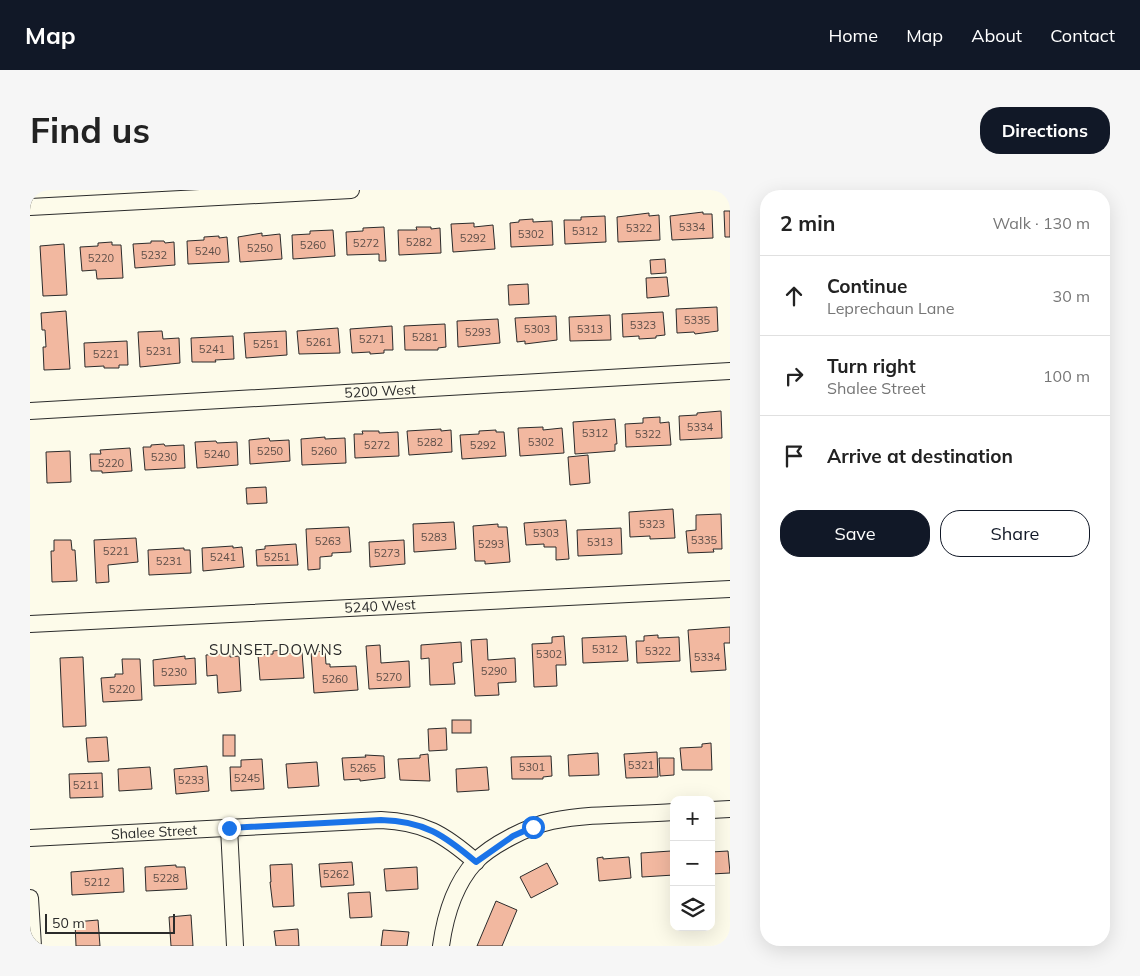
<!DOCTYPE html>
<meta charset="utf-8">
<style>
body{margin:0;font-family:Mulish,sans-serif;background:#f6f6f6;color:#222}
.controls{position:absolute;right:15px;bottom:15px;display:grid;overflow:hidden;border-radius:10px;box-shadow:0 5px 20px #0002}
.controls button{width:45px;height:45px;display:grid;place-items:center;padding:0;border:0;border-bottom:1px solid #e0e0e0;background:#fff;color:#222;font:25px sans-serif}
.scale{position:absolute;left:15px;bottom:12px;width:130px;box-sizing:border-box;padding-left:5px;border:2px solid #2b2b2b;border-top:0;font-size:14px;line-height:18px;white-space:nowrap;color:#2b2b2b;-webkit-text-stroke:4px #fdfbea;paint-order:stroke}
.stop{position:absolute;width:15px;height:15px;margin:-11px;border:4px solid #1a73e8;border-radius:50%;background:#fff}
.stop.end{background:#1a73e8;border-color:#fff;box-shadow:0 1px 5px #0008}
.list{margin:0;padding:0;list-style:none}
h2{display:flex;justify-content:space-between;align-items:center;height:65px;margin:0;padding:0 20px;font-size:21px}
h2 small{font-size:16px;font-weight:400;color:#767676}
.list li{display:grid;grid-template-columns:32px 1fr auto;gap:15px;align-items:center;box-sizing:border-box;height:80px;padding:0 20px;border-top:1px solid #e0e0e0}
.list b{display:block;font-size:19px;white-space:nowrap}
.list p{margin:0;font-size:16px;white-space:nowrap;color:#767676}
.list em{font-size:16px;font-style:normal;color:#767676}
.actions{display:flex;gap:10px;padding:15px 20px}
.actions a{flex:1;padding:11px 0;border:1px solid #111827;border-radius:20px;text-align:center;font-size:18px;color:#111827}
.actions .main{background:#111827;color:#fff}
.icon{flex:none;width:28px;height:28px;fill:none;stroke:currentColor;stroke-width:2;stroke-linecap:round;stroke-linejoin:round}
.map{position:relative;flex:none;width:700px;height:756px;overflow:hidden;border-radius:20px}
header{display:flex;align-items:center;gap:30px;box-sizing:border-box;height:70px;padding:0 25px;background:#111827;color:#fff}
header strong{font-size:24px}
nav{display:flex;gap:28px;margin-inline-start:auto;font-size:18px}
.intro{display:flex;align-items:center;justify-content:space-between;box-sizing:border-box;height:120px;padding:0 30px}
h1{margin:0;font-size:35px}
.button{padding:12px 22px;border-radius:20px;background:#111827;color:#fff;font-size:18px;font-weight:700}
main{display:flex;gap:30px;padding:0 30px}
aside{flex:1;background:#fff;border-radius:20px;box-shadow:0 5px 20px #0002}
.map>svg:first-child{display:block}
</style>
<header>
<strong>Map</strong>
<nav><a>Home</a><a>Map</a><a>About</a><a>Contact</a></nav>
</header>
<div class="intro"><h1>Find us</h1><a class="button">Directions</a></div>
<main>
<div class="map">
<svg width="700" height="756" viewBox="0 0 700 756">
<rect width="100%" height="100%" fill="#fdfbea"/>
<g fill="#f2b8a0" stroke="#2b2b2b">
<path d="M694 21H700V47H695Z"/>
<path d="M673 22V24H682L683 48 642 50 640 26Z"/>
<path d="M619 23V26L629 25 630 50 588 52 587 27Z"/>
<path d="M575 26 576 52 535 54 534 30H551V27Z"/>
<path d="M503 29V32L522 31 523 55 481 57 480 33 489 32V30Z"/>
<path d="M444 33V37L463 35 465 59 423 62 421 34Z"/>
<path d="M354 37 356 71H349V64L317 65 316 42 333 41V38Z"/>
<path d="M386 37H401V39L410 38 411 63 369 65 368 40H387Z"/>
<path d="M303 40 305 66 263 69 262 45 280 44V41Z"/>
<path d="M232 43V46L250 44 252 69 210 72 208 47Z"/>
<path d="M189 46V48L197 47 199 72 158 74 157 51 174 50V47Z"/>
<path d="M121 51H134L135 53 144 52 145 75 105 78 103 54 121 53Z"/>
<path d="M82 52V55H91L93 88 67 89 66 80 52 81 50 57 68 56V53Z"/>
<path d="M34 54 37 105 13 106 10 56Z"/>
<path d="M635 69 636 83 621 84 620 70Z"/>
<path d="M637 87 639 106 617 108 616 88Z"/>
<path d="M498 94 499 114 479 115 478 95Z"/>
<path d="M687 117 688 141 665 144 664 142 647 143 646 119Z"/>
<path d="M36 121 40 179 14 180 13 157H16L15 140H12L11 123Z"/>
<path d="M633 122 635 145 626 146V148L609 149V146L593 147 592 124Z"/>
<path d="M580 125 581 150 540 151 539 127Z"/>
<path d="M526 126 527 150 495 154V151L487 152 485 128Z"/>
<path d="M468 129 470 153 428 157 427 131Z"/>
<path d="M415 134 416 157 408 158V160H375L374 136Z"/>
<path d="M362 136 363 160H354V163L340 164V162L322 163 320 139Z"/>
<path d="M308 138 310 163 269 164 267 141Z"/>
<path d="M132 141 133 149 149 148 150 173 110 177 108 142Z"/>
<path d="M256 141 257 165 216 168 214 143Z"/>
<path d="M203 146 204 169 185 170 186 172H162L161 148Z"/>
<path d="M97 151 98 175H89V178H74V176L55 177 54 153Z"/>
<path d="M691 221 692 248 650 250 649 226 667 225V223Z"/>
<path d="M630 227V233L639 232 641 255 596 257 595 234 613 233V228Z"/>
<path d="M585 229 587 254H585V261L545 264 543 232Z"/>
<path d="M513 237V240L532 238 534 263 490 266 488 238Z"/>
<path d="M411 239V241L421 240 422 262 379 265 377 241Z"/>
<path d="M466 240V242H474L476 266 432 269 430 245 449 244V241Z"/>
<path d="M332 241H349V243L368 242 369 266 325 268 324 244H333Z"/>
<path d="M295 247V249L315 248 316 273 272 275 271 249Z"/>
<path d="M239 248 240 251 259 250 260 271 220 274 219 250Z"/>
<path d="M186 251 187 253 207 252 208 275 167 278 165 252Z"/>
<path d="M134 254 135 256 154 255 155 278 115 280 113 257H121V255Z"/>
<path d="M100 258 102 281 72 283V281H61L60 264H71L70 260Z"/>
<path d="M40 261 41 292 17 293 16 262Z"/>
<path d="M558 265 560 293 540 295 538 267Z"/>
<path d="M236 297 237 313 217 314 216 298Z"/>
<path d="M643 319 645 348 620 349V346L600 347 599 322Z"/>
<path d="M691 324 692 359H683L684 362 658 363 656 341 666 340V325Z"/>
<path d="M536 330 539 369 526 370V357H514V354L496 355 494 333Z"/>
<path d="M424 332 426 359 384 362 383 334Z"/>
<path d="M468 334V337H477L480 372 455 374V371H445L443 336Z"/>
<path d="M319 337 321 362 302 363V366L290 367V379L278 380 276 339Z"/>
<path d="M591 338 592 364 548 366 547 340Z"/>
<path d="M106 348 108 372 78 375 79 392 66 393 64 350Z"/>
<path d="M24 350H41L42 360H45L47 391 22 392 21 361H24Z"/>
<path d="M374 350 375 374 340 377 339 352Z"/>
<path d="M266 354 268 375 227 376 226 360 235 359V356Z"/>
<path d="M203 356V358L212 357 214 377 173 381 172 358Z"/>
<path d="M154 358V360H160L161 383 119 385 118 360Z"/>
<path d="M700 437V453H694L696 480 661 482 658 440Z"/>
<path d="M628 445V448L649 447 650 471 607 473 606 451H614V446Z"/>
<path d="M534 446 536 475H526L527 496 504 497 502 454 522 453V447Z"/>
<path d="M596 446 598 471 553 473 552 448Z"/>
<path d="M457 449 458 470 485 468 486 492 468 493 469 505 445 506 441 450Z"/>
<path d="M431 452 432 472 423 473 425 494 400 495 399 468 391 469V455Z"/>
<path d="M350 455 351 473 379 471 380 497 339 499 336 456Z"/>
<path d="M252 460V464L272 462 274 488 230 490 228 465 243 464V461Z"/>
<path d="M295 461 296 474H300V477L326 476 328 500 284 503 281 462Z"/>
<path d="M200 463V467L209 466 211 501 188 503 187 485 177 486 176 465Z"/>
<path d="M155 466V469L165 468 166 494 124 496 123 470Z"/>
<path d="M53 467 56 536 33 537 30 468Z"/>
<path d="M92 469H110L112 510 73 512 71 488 85 487V484H93Z"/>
<rect x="422" y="530" width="19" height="13"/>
<path d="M416 538 417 560 399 561 398 539Z"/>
<rect x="193" y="545" width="12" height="21"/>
<path d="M77 547 79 571 58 572 56 548Z"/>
<path d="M681 553 682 580H652L650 558 672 557V554Z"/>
<path d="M627 562 628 587 596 588 594 564Z"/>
<path d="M568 563 569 585 539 586 538 565Z"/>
<path d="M398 564 400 591 370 590 368 569 390 568V565Z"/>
<path d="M335 565 354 566 355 588 330 591V589L314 590 312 568 336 567Z"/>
<path d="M521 566 522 586 513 587V589H482L481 567Z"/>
<path d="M629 568H644V585L630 586Z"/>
<path d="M232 569 234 599 201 601 200 577H211V570Z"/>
<path d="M287 572 289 596 258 598 256 574Z"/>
<path d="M177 576 179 601 146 604 144 579Z"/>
<path d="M120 577 122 599 89 601 88 579Z"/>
<path d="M457 577 459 600 427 602 426 579Z"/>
<path d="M72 583 73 607 40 608 39 584Z"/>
<path d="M641 661V663H644V685L612 687 611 663Z"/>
<path d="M698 661 700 683 681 684V662Z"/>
<path d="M573 667V669L599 667 601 688 569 691 567 668Z"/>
<path d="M322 672 324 695 291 697 289 674Z"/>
<path d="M517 673 528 694 501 708 490 687Z"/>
<path d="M262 674 264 716 243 717 240 692H241L240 675Z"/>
<path d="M146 675V677H155L157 699 116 701 115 677Z"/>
<path d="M387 677 388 699 356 701 354 679Z"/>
<path d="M93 678 94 702 42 705 41 682Z"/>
<path d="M340 702 342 727 320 728 318 703Z"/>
<path d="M466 711 487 720 472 756H447Z"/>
<path d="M161 725 163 756H141L139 727Z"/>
<path d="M68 730 70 756H46L45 732Z"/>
<path d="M268 739 269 756H246L244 741Z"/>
<path d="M353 740 379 742 377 756H351Z"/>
</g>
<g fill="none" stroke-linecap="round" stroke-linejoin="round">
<defs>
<g id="minor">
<path d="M0 17 321 0"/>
<path d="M0 221 700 181"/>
<path d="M0 434 700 399"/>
<path d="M681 620 700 619"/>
<path d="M199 638 205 756"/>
<path d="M0 648 351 630C394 632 414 644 446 672"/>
<path d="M0 708 3 756"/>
<path d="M411 756C415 727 425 694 445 672 461 655 499 636 522 631 561 623 604 625 644 622"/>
</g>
</defs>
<use href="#minor" stroke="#2b2b2b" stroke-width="18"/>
<use href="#minor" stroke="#fdfbea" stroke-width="16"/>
</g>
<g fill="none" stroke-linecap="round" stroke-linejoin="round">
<path stroke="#1a73e8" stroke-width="6" d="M199 638 351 630C394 631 414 645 446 672L483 646 503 637"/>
</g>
<g text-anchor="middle" stroke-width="4" stroke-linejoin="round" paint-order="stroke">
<g font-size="11" fill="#5d4e48">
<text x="662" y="41">5334</text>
<text x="609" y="42">5322</text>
<text x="555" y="45">5312</text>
<text x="501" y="48">5302</text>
<text x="443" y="52">5292</text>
<text x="389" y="56">5282</text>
<text x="336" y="57">5272</text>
<text x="283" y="59">5260</text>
<text x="230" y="62">5250</text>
<text x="178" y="65">5240</text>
<text x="124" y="69">5232</text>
<text x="71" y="72">5220</text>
<text x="667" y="134">5335</text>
<text x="613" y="139">5323</text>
<text x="507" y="143">5303</text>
<text x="560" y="143">5313</text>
<text x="448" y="146">5293</text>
<text x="395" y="151">5281</text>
<text x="342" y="153">5271</text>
<text x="289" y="156">5261</text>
<text x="236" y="158">5251</text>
<text x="182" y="163">5241</text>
<text x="129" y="165">5231</text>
<text x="76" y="168">5221</text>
<text x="670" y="241">5334</text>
<text x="565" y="247">5312</text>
<text x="618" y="248">5322</text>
<text x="400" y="256">5282</text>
<text x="511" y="256">5302</text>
<text x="347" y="259">5272</text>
<text x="453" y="259">5292</text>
<text x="240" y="265">5250</text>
<text x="294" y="265">5260</text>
<text x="187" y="268">5240</text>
<text x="134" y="271">5230</text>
<text x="81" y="277">5220</text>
<text x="622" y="338">5323</text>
<text x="516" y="347">5303</text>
<text x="404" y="351">5283</text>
<text x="674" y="354">5335</text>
<text x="298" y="355">5263</text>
<text x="570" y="356">5313</text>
<text x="461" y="358">5293</text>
<text x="86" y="365">5221</text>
<text x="357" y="367">5273</text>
<text x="193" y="371">5241</text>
<text x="247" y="371">5251</text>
<text x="139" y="375">5231</text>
<text x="575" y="463">5312</text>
<text x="628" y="465">5322</text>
<text x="519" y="468">5302</text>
<text x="677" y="471">5334</text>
<text x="464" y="485">5290</text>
<text x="144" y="486">5230</text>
<text x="359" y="491">5270</text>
<text x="305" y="493">5260</text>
<text x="92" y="503">5220</text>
<text x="611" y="579">5321</text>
<text x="502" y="581">5301</text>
<text x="333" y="582">5265</text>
<text x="217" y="592">5245</text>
<text x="161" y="594">5233</text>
<text x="56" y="599">5211</text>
<text x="306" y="688">5262</text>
<text x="136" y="692">5228</text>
<text x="67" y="696">5212</text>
</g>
<g font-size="14" fill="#2b2b2b" stroke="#fdfbea">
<text transform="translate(350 201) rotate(-3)" y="5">5200 West</text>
<text transform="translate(350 416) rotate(-3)" y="5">5240 West</text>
<text transform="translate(124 642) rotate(-3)" y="5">Shalee Street</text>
</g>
<g font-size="15" letter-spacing="1" fill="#2b2b2b" stroke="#fdfbea">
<text x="246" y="465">SUNSET DOWNS</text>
</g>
</g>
</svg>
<div class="controls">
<button>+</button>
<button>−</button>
<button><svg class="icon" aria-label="layers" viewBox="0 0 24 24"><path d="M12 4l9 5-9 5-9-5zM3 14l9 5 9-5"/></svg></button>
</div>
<div class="scale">50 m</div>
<div class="stop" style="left:503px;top:637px"></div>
<div class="stop end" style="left:199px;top:638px"></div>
</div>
<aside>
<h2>2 min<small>Walk · 130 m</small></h2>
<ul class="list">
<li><svg class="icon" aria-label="ahead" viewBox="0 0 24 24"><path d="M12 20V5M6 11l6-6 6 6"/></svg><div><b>Continue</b><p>Leprechaun Lane</p></div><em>30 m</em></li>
<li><svg class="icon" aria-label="right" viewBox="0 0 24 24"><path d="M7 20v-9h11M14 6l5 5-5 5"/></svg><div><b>Turn right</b><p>Shalee Street</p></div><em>100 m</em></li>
<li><svg class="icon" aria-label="arrive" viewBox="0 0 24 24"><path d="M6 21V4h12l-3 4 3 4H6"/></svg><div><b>Arrive at destination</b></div></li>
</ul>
<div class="actions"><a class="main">Save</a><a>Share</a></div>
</aside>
</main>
